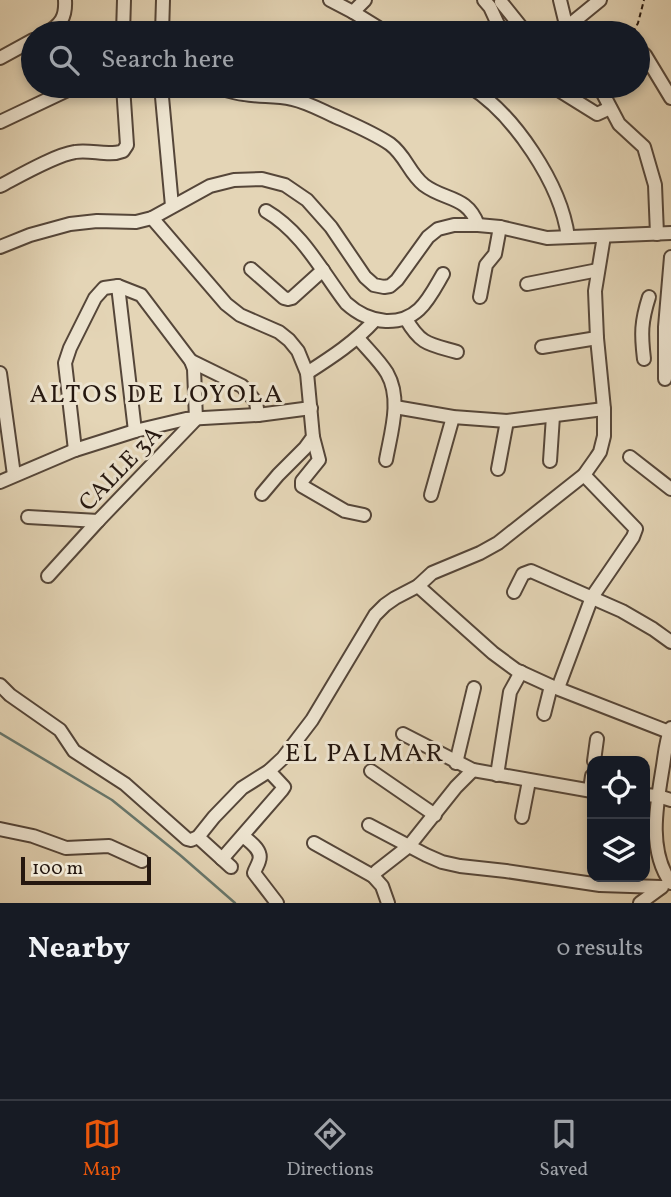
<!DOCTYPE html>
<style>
body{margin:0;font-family:Vollkorn,serif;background:#20242c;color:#f1f3f6}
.controls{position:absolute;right:21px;bottom:21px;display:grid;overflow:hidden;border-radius:14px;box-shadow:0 4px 10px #0003}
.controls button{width:63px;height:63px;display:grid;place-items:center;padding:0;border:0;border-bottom:2px solid #363941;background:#171b24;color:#f1f3f6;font:35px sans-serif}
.scale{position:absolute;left:21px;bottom:18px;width:130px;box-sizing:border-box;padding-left:7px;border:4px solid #25170f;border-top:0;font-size:19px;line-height:24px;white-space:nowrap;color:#25170f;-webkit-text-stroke:5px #ede4d0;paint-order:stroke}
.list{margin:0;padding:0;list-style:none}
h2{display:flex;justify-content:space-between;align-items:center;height:91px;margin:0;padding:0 28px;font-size:30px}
h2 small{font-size:23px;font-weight:400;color:#9ea1a6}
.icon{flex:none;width:38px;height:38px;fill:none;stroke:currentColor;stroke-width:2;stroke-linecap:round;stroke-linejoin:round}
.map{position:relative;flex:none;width:671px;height:903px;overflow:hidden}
.search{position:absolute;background:#171b24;box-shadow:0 4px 10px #0003;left:21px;right:21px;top:21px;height:77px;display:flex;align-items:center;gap:18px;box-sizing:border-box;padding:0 24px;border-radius:38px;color:#9ea1a6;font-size:26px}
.sheet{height:196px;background:#171b24}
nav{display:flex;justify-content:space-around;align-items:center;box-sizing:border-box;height:98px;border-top:2px solid #363941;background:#171b24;font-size:19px;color:#9ea1a6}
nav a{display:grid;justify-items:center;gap:4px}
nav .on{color:#ea580c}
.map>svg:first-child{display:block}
</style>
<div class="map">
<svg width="671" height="903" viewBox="0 0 671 903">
<rect width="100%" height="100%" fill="#e4d5b6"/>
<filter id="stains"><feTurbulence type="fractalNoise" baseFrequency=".00286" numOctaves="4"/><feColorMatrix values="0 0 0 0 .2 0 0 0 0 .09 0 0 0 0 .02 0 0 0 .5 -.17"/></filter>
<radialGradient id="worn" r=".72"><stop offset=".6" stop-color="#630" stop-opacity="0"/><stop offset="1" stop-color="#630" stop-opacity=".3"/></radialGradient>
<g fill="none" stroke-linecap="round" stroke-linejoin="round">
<path stroke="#69786d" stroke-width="2.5" d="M0 733 112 800 180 855 235 903"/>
<defs>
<g id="minor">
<path d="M330 0 353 12 387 33"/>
<path d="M484 0 490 7 502 33"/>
<path d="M560 0 568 33"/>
<path d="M501 2 526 33"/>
<path d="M353 12 365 0"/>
<path d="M567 27 600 0"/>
<path d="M46 33C61 25 66 17 65 0"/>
<path d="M123 33 124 0"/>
<path d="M162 33 163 0"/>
<path d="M638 49 645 55 671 98"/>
<path d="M0 58 33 40"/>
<path d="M161 86 172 206"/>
<path d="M212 86C223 89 233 93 244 94 260 97 276 95 292 99 306 102 319 109 332 115 352 124 372 132 390 144 406 156 409 173 424 185 445 201 467 195 478 225"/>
<path d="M469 86C514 114 561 184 568 237"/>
<path d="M552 86 597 114 610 108"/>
<path d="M599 86 619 124 644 147 655 185 657 234"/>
<path d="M0 122 76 86"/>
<path d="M0 186C19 176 55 155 75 152 91 149 108 157 123 151L127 145 123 86"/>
<path d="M266 211C302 232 321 270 346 303 358 314 370 320 386 321 419 322 429 298 443 274"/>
<path d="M152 218 226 304 240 315 279 332 289 340 298 351 307 373 313 437 305 448 278 475 262 494"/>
<path d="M0 247 30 235 70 224 97 221 136 222 152 218 210 186 234 180 262 179 285 185 307 200 331 227 365 277 374 285 384 287 390 286 397 280 428 237 438 229 454 225H478L500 227 547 238 671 233"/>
<path d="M251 269 284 298 288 299 292 298 323 270"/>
<path d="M527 284 598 270"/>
<path d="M118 286 135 431"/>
<path d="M480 297 486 265 495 254 500 227"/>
<path d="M406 319C421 345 429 344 457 352"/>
<path d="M358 338C367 349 379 360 387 373 402 399 391 432 386 460"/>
<path d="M542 347 597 338"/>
<path d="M644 359C641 334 641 322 649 297"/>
<path d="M191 361 242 386 256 402 258 415"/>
<path d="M0 373 14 475"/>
<path d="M307 373C332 357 355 342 375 320"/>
<path d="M665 379V327L671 257"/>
<path d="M395 407 453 417 507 421 604 409"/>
<path d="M313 437 319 460 302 481V486L345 511 364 515"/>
<path d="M630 457 671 489"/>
<path d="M550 461 553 416"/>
<path d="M498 469 507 421"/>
<path d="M0 482 75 450 135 431 186 419 258 415 311 408"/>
<path d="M431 495 453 417"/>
<path d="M28 517 98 521"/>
<path d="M48 576 98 521 196 419 194 369 191 361 141 295 118 286 104 288 95 298 70 348 65 363 75 450"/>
<path d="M418 586 493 653 516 670 551 686 669 732"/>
<path d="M514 592 523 574 531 571 622 611 653 629 671 642"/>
<path d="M0 685 10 695 60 730 74 751 125 784 187 839 191 840 198 837 214 817 242 788 269 771 283 758 312 720 375 615 385 605 395 598 418 586 432 573 480 553 498 543 584 475 596 458 600 452 604 436V409L597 338 595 291 604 236"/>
<path d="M558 688 592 597 633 537 636 529 584 475"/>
<path d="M544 714 551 686"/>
<path d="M671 728C666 740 665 753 663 766 657 803 647 850 671 883"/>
<path d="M403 734 473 770 592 791"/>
<path d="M594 761 597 739"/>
<path d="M456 763 474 688"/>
<path d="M371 771 435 815"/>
<path d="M497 775 510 692 521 672"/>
<path d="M590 790 592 776"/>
<path d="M645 795 658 796 671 800"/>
<path d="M522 817 529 781"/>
<path d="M369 825 426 855 442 862 460 866 506 871 600 885 661 887"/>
<path d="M0 829 33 836 66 848 109 846 142 861"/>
<path d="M243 836C250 842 263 850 259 861 258 865 255 869 254 873L277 903"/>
<path d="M198 837 231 867"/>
<path d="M314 843 373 876 382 886 388 903"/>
<path d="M222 859 282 790 284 787 269 771"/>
<path d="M373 876 377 871 409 846 456 787 473 770"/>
<path d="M640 903 662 887"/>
</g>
</defs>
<use href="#minor" stroke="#554639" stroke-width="16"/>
<path stroke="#25170f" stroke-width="2" stroke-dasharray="5 3.5" stroke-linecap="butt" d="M633 33 638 23 644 0"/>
<use href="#minor" stroke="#ede4d0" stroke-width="12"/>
</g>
<g text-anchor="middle" stroke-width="6" stroke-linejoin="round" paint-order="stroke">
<g font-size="24" fill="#25170f" stroke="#ede4d0">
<text transform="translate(120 468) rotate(-46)" y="8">CALLE 3A</text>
</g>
<g font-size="26" letter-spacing="2" fill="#25170f" stroke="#ede4d0">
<text x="157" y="402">ALTOS DE LOYOLA</text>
<text x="365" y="761">EL PALMAR</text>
</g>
</g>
<rect width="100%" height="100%" filter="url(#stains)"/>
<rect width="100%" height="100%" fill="url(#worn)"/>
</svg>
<div class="controls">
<button><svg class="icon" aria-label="locate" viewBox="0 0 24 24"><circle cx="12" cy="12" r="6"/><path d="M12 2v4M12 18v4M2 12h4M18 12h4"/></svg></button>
<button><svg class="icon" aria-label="layers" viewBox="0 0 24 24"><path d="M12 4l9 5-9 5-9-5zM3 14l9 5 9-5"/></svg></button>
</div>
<div class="scale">100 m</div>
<div class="search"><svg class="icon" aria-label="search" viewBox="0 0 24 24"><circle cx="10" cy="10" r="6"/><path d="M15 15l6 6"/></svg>Search here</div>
</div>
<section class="sheet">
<h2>Nearby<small>0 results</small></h2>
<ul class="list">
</ul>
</section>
<nav>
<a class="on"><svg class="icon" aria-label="map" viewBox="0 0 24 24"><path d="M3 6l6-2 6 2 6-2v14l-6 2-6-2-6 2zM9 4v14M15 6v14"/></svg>Map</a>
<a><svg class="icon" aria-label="directions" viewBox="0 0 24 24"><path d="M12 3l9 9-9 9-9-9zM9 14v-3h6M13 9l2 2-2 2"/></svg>Directions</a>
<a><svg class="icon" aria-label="saved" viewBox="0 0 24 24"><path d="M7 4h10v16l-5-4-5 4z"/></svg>Saved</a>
</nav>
